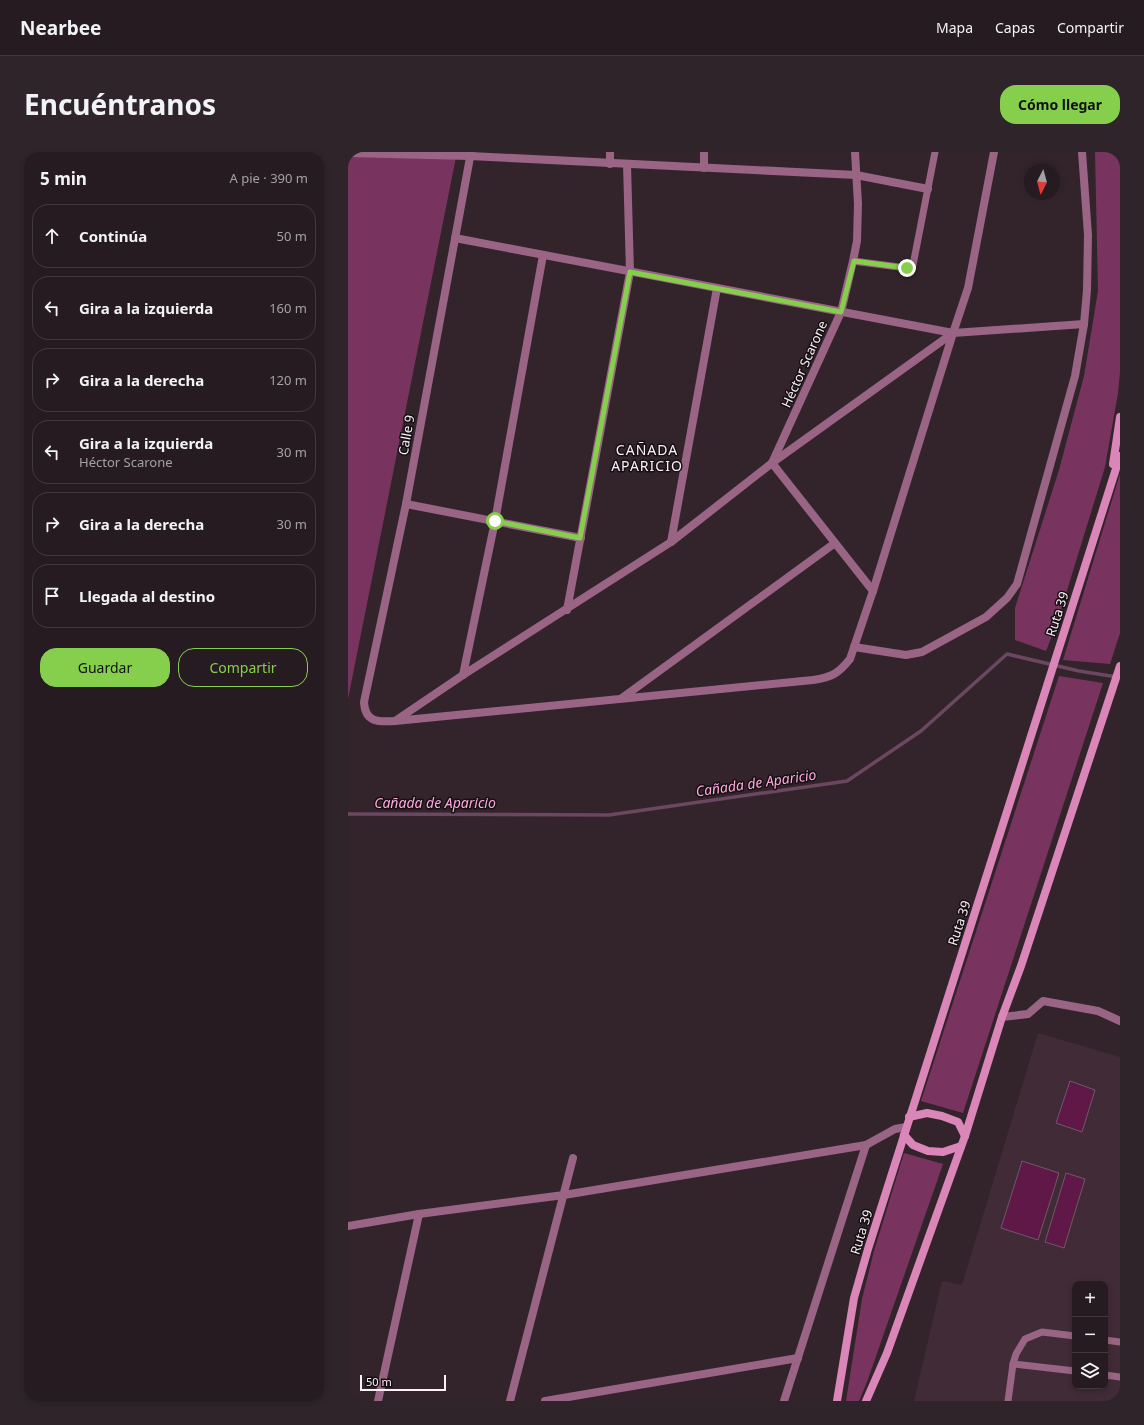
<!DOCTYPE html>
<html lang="es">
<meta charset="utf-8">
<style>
body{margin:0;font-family:"Noto Sans",sans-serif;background:#2e242a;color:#f1f3f6}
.controls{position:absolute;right:12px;bottom:12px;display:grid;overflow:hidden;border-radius:8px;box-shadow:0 2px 6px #0003}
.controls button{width:36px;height:36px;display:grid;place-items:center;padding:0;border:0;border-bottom:1px solid #42393f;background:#261b21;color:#f1f3f6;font:20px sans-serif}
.compass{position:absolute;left:676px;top:12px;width:36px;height:36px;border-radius:50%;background:#261b21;box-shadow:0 2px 6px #0003;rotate:186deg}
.scale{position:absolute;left:12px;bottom:10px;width:86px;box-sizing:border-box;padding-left:4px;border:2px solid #fbf1f6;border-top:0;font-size:11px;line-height:14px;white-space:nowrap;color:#fbf1f6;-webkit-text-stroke:3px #160f13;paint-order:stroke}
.stop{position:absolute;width:12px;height:12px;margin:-9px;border:3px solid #86cf4c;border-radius:50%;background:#fff}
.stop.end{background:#86cf4c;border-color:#fff;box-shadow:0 1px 4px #0008}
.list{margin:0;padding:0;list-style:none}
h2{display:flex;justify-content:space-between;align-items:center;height:52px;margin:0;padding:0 16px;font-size:17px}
h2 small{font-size:13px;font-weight:400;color:#a4a1a5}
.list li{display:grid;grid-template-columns:26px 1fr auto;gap:12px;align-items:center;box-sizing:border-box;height:64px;margin:0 8px 8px;padding:0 8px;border:1px solid #42393f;border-radius:16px}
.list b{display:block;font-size:15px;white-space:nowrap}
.list p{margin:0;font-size:13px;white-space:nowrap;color:#a4a1a5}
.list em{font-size:13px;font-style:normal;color:#a4a1a5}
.actions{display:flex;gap:8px;padding:12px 16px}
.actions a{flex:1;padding:9px 0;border:1px solid #86cf4c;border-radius:16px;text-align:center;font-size:14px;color:#86cf4c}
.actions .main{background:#86cf4c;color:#111}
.icon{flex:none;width:22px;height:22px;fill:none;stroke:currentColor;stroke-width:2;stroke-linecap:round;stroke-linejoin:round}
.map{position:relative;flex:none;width:772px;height:1249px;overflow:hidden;border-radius:16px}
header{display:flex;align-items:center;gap:24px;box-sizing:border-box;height:56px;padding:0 20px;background:#261b21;border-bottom:1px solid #42393f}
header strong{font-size:19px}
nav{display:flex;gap:22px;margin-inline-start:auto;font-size:14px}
.intro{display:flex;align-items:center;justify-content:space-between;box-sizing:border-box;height:96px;padding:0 24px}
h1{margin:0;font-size:28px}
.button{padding:10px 18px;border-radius:16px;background:#86cf4c;color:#111;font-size:14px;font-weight:700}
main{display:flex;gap:24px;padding:0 24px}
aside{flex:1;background:#261b21;border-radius:16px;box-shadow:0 2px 6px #0003}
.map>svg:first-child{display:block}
</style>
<header>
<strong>Nearbee</strong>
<nav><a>Mapa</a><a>Capas</a><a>Compartir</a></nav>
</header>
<div class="intro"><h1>Encuéntranos</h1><a class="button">Cómo llegar</a></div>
<main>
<aside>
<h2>5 min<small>A pie · 390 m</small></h2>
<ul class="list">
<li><svg class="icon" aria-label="ahead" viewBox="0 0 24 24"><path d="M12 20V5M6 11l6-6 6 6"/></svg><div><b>Continúa</b></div><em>50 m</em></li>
<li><svg class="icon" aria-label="left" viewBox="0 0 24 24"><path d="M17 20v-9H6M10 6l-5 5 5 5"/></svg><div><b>Gira a la izquierda</b></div><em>160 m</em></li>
<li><svg class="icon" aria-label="right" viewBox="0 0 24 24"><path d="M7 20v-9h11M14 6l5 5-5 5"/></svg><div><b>Gira a la derecha</b></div><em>120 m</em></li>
<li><svg class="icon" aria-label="left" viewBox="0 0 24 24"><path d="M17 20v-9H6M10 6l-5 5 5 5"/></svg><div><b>Gira a la izquierda</b><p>Héctor Scarone</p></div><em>30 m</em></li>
<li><svg class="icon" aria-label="right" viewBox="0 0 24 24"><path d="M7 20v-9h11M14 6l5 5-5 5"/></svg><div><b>Gira a la derecha</b></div><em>30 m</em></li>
<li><svg class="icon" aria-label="arrive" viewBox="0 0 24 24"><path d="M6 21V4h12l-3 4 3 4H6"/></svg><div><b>Llegada al destino</b></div></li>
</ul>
<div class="actions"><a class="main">Guardar</a><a>Compartir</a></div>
</aside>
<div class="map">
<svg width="772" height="1249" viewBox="0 0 772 1249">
<rect width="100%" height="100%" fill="#33242c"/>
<path fill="#402b37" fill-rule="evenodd" d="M690 881 772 905V1249H566L594 1129 614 1133ZM727 1132H757V1234H727Z"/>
<g fill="#78345f">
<path d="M0 0H109L0 547Z"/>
<path d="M747 0H772V220L770 241 757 315 709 471 698 499 667 488V456L711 318 736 224 750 139Z"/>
<path d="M772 322V481L762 512 715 508Z"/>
<path d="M711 524 755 531 615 961 573 949Z"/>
<path d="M556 1001 595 1012 519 1230 511 1249H498L514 1147 526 1099Z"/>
</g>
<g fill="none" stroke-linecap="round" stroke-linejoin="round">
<path stroke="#6b4860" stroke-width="3.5" d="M0 662 261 663 499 629 573 579 659 502 731 519 769 525"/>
</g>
<g fill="#5f1848" stroke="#6d5b65">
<path d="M722 929 747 938 734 980 708 971Z"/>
<path d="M674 1009 711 1021 690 1088 653 1076Z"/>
<path d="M718 1021 737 1027 716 1096 697 1090Z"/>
</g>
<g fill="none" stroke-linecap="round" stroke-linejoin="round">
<g stroke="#9a6584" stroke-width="7">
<path d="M505 109 559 116 565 113 587 0"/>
<path d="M757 1188 772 1190"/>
<path d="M665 1212 727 1219"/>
<path d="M757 1223 772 1225"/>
<path d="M660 1249 665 1212 668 1202 677 1187 694 1180 727 1184"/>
</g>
<g stroke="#9a6584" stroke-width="8">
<path d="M123 0 58 352 16 550C17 571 31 570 47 569L465 528C484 525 490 522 502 507L525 439 605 181 620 136 646 0"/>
<path d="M262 0V12"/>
<path d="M356 0V16"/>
<path d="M507 0 510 52 509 89 505 109 493 160 424 311 525 439"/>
<path d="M0 1 122 4 508 23 580 37"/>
<path d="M107 86 605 181 736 172"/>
<path d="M58 352 233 386"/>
<path d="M323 390 369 136"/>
<path d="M219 458 282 120 279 12"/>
<path d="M506 495 558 503 574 500 638 465 659 446 669 432 727 224 736 172 739 138 740 83 734 0"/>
<path d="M115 523 147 369 195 103"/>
<path d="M274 546 487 391"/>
<path d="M47 569 115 523 323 390 424 311 605 181"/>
<path d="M654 865 680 862 695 849 750 859 772 869"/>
<path d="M0 1074 71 1062 216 1043 518 993"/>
<path d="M30 1249 71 1062"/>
<path d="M162 1249 225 1006"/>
<path d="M197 1249 450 1206"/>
<path d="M436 1249 518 993 547 977 558 975"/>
</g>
<g stroke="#da86b8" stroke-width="8">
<path d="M765 312 772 265"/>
<path d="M561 965 579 961 594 964 610 970 617 984"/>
<path d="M556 983 565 993 580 999 595 1000 613 994"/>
<path d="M489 1249 506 1146 520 1097 772 304"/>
<path d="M518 1249 539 1201 617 984 654 865 673 814 772 514"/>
</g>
</g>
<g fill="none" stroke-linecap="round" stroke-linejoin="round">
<path stroke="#86cf4c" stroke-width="5" d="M147 369 232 386 282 120 493 160 506 109 559 116"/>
</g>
<g text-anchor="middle" stroke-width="3" stroke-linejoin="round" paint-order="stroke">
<g font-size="13" fill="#fbf1f6" stroke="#160f13">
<text transform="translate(456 212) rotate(-66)" y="5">Héctor Scarone</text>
<text transform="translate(58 283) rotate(-80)" y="5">Calle 9</text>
<text transform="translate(709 462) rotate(-72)" y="5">Ruta 39</text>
<text transform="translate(611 771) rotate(-72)" y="5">Ruta 39</text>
<text transform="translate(513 1080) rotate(-73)" y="5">Ruta 39</text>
</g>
<g font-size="14" letter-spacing="1" fill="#fbf1f6" stroke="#160f13">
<text x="299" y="303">CAÑADA<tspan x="299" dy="16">APARICIO</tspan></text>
</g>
<g font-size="14" font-style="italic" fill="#fea9db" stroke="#160f13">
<text transform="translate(408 631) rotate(-8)" y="5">Cañada de Aparicio</text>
<text x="87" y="656">Cañada de Aparicio</text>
</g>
</g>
</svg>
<div class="controls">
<button>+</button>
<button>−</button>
<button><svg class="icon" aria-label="layers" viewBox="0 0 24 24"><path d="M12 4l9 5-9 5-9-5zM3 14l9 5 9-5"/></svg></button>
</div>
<svg class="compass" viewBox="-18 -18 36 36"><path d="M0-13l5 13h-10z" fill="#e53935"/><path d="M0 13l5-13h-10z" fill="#a4a1a5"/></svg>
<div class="scale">50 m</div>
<div class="stop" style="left:147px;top:369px"></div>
<div class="stop end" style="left:559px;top:116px"></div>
</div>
</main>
